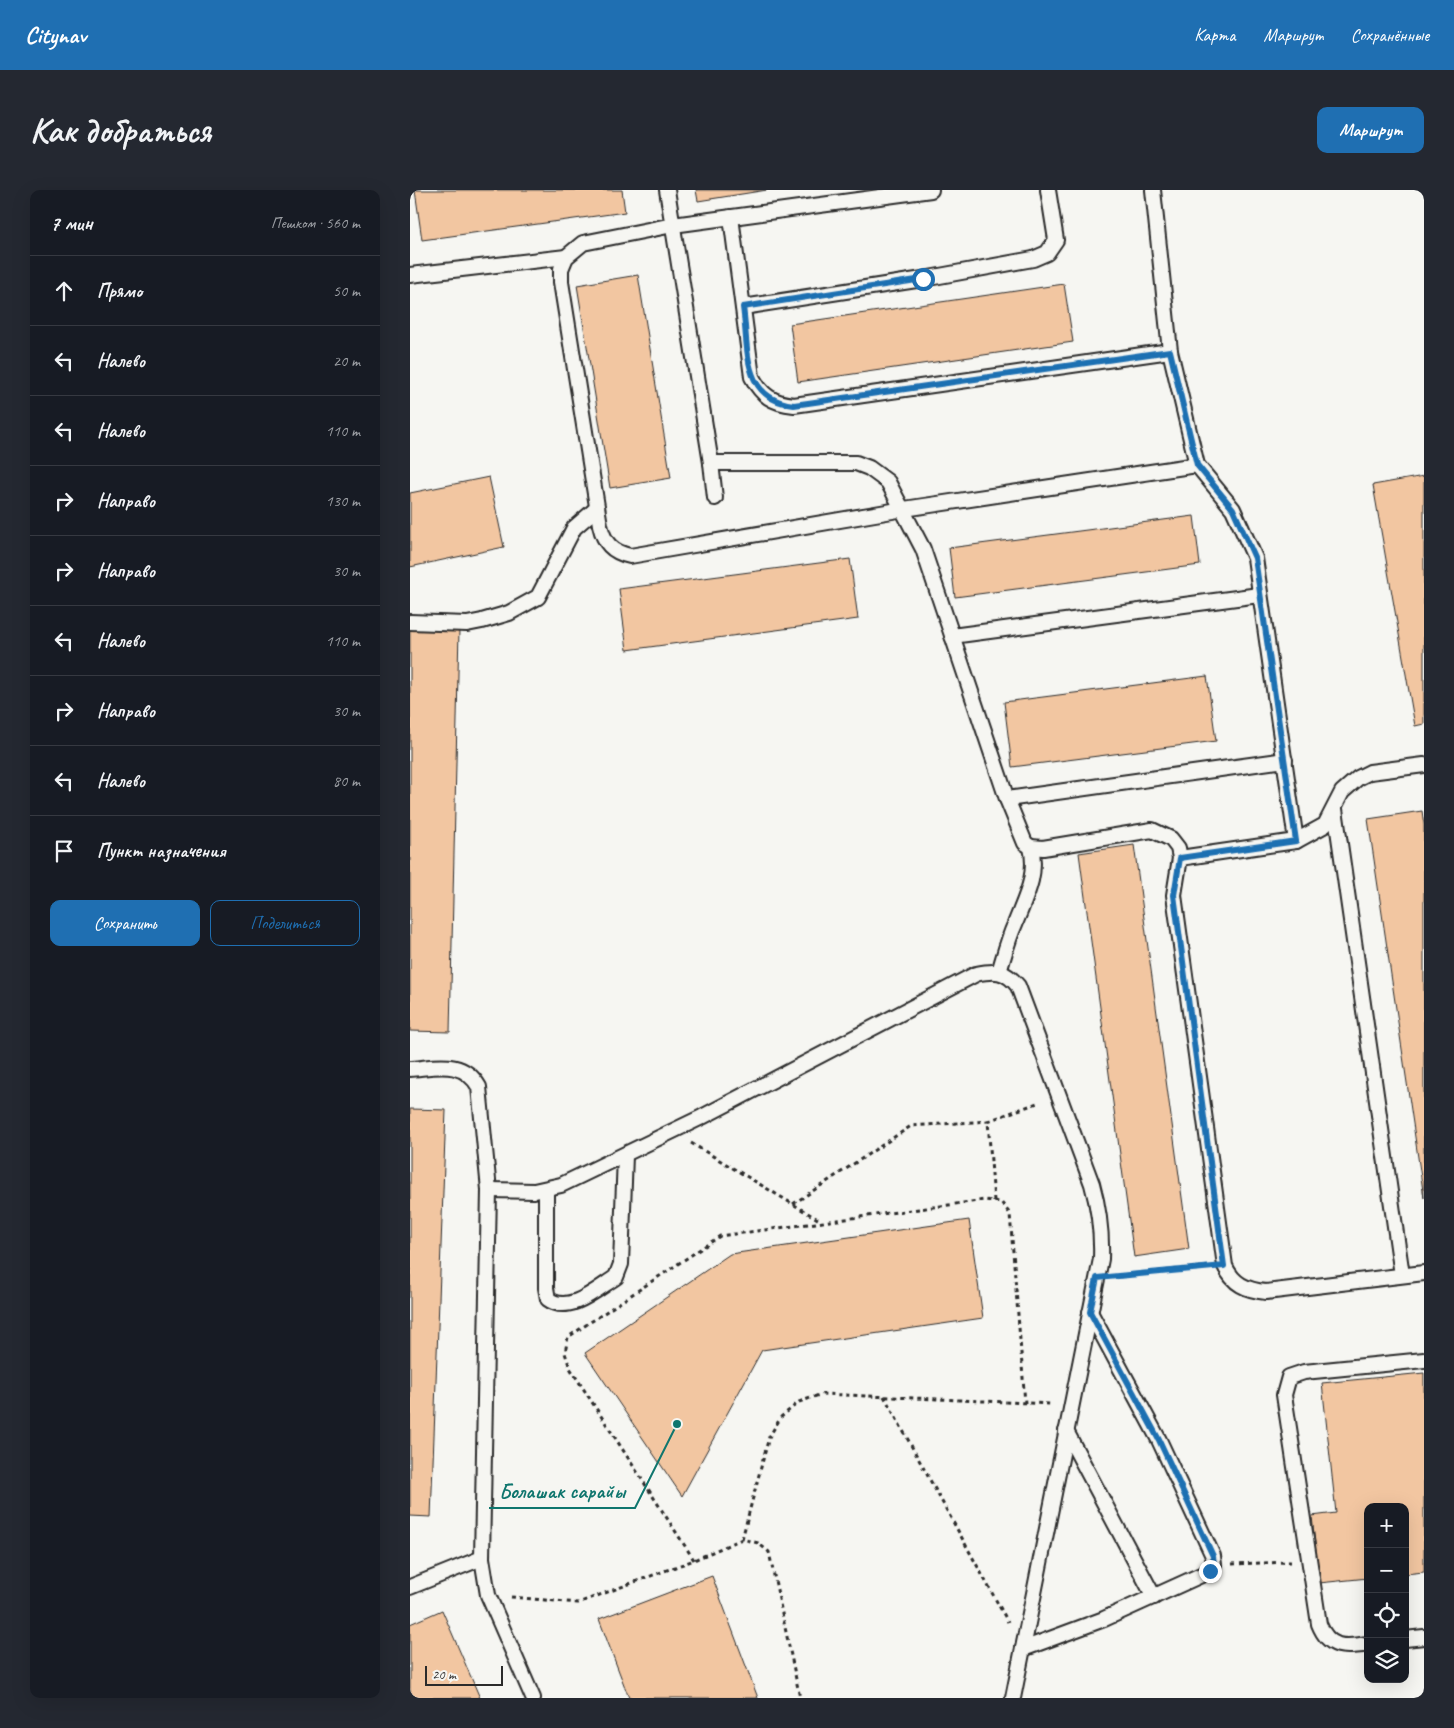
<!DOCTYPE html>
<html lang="ru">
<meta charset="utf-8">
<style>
body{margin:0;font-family:Caveat,sans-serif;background:#242831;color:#f1f3f6}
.controls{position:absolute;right:15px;bottom:15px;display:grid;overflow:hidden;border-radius:10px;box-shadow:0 5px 20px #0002}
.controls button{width:45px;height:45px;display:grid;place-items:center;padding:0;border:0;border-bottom:1px solid #363941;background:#171b24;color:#f1f3f6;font:25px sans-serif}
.scale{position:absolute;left:15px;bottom:12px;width:78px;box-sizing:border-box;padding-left:5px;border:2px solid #2b2b2b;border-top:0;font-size:14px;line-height:18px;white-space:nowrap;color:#2b2b2b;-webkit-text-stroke:4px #f6f6f2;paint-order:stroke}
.stop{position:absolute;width:15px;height:15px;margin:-11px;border:4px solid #1f6fb2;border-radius:50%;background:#fff}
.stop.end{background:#1f6fb2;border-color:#fff;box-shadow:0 1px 5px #0008}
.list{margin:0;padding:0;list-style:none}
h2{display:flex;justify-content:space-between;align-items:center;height:65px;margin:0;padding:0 20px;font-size:21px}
h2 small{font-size:16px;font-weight:400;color:#9ea1a6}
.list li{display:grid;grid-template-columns:32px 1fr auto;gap:15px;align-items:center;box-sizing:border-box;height:70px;padding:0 20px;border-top:1px solid #363941}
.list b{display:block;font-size:19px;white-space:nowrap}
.list em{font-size:16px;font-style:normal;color:#9ea1a6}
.actions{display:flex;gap:10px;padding:15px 20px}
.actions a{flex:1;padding:11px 0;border:1px solid #1f6fb2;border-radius:10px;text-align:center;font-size:18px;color:#1f6fb2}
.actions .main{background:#1f6fb2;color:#fff}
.icon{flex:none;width:28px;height:28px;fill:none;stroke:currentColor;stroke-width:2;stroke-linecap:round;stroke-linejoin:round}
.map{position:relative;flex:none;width:1014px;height:1508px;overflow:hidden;border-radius:10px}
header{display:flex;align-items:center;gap:30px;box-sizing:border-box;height:70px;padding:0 25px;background:#1f6fb2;color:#fff}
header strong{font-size:24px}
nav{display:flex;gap:28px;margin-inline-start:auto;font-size:18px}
.intro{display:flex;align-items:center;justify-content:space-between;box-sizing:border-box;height:120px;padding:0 30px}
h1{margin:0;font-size:35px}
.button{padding:12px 22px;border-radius:10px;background:#1f6fb2;color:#fff;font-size:18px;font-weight:700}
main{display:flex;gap:30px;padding:0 30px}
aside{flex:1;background:#171b24;border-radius:10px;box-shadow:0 5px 20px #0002}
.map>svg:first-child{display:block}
</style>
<header>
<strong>Citynav</strong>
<nav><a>Карта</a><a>Маршрут</a><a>Сохранённые</a></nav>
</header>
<div class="intro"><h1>Как добраться</h1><a class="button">Маршрут</a></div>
<main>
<aside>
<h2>7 мин<small>Пешком · 560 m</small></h2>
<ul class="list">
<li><svg class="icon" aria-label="ahead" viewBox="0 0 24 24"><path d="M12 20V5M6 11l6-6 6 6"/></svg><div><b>Прямо</b></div><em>50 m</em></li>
<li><svg class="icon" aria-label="left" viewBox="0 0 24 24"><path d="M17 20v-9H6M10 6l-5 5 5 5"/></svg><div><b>Налево</b></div><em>20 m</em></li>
<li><svg class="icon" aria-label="left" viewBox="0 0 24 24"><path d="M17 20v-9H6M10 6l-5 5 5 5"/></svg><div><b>Налево</b></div><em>110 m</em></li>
<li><svg class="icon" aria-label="right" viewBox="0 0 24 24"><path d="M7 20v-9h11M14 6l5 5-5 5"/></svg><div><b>Направо</b></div><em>130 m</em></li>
<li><svg class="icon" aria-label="right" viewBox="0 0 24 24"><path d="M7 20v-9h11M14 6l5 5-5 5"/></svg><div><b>Направо</b></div><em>30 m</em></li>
<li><svg class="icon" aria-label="left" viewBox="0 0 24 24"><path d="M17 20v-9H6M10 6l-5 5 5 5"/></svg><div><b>Налево</b></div><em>110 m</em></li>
<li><svg class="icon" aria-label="right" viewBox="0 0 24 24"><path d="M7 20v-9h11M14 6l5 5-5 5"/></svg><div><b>Направо</b></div><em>30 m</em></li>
<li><svg class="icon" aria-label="left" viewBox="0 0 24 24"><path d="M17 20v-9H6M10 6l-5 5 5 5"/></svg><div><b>Налево</b></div><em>80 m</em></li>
<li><svg class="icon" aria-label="arrive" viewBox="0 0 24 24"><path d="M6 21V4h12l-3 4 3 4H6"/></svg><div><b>Пункт назначения</b></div></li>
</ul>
<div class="actions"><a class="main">Сохранить</a><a>Поделиться</a></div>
</aside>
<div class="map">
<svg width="1014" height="1508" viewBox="0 0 1014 1508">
<rect width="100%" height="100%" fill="#f6f6f2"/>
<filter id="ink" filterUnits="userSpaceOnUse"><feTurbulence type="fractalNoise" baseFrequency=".02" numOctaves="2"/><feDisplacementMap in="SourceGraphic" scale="10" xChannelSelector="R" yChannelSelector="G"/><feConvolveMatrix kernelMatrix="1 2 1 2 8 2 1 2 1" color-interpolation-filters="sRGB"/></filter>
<g filter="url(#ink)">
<g fill="#f2c6a1" stroke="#2b2b2b">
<path d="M5 0H212L215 22 12 50Z"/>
<path d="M286 0H357L288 11Z"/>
<path d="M228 85 261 288 200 298 167 95Z"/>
<path d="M654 94 663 152 388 192 380 134Z"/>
<path d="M1014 286V534L1005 536 963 295Z"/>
<path d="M79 287 94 357 0 377V303Z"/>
<path d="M784 326 790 375 545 407 539 358Z"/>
<path d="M440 369 448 429 217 460 209 399Z"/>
<path d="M0 438 49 439 40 842 0 841Z"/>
<path d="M797 486 806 551 602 577 594 512Z"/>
<path d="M1012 621 1014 635V1008L958 629Z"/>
<path d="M724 655 779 1059 724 1067 669 663Z"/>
<path d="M0 919 36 920 21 1327 0 1326Z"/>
<path d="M559 1030 573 1128 352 1160 272 1306 175 1163 320 1064Z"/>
<path d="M1014 1183V1382L995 1384V1317H958V1388L909 1393 902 1326 926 1323 912 1193Z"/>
<path d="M302 1386 348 1508H219L189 1429Z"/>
<path d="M32 1420 70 1508H3L0 1500V1434Z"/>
</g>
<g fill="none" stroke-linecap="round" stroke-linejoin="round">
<defs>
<g id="lane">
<path d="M257 0 301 273H446L459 278 478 292 513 359 597 609 615 653 621 657 633 658 742 640 761 649 768 658 770 668"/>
<path d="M521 0 263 35 173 53 156 67 151 79V92L190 335C194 353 202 362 220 366L494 319 787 275"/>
<path d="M743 0 760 161 787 275 823 319 845 368 886 651"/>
<path d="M321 27 342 187C352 206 363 213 384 215L760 161"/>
<path d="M0 85 156 67"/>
<path d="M333 117 513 89 623 69 637 63 646 50 638 0"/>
<path d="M301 273 305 308"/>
<path d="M0 432 57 434 72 431 99 423 128 407 164 338 187 318"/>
<path d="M542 446 849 405"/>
<path d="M1014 575 960 582 948 588 932 602 915 635 886 651 770 668 764 705 815 1076C823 1094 836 1100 856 1102L1014 1083"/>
<path d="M597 609 875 570"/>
<path d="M925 619 992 1085"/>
<path d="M589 782C594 766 598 749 605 734 615 708 628 686 621 657"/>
<path d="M0 879C27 877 53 869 69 897L79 1000 72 1368 78 1405 123 1508"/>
<path d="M136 999V1098L138 1109C159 1125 187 1099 206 1087L211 1074 215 965"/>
<path d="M79 1000 124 1001 151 995 292 927 566 784C585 780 595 780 608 796L682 994C689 1019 692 1042 691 1069L603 1508"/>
<path d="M656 1241 744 1407"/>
<path d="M0 1397 72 1368"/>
<path d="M995 1449 1014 1447"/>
<path d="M958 1454C934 1458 919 1459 909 1434L874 1205 879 1187 894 1182 1014 1170"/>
<path d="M613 1459 694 1429 800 1381 804 1375 803 1366 749 1250 680 1122"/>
</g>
</defs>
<use href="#lane" stroke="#2b2b2b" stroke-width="18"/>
<g stroke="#2b2b2b" stroke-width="3" stroke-dasharray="4 4" stroke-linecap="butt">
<path d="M281 953 411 1031"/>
<path d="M584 1011 578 931 630 912"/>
<path d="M383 1014 501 936 578 931"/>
<path d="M708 1086 797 1077"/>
<path d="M474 1206 598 1432"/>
<path d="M332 1349 359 1247 371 1227 389 1212 412 1204 642 1214"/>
<path d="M284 1370 160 1178 155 1163 158 1147 310 1046 575 1010 591 1012 600 1024 615 1213"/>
<path d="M822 1374 881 1372"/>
<path d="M101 1407 168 1413 284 1370 332 1349 348 1353 359 1362 390 1508"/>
</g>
<use href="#lane" stroke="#f6f6f2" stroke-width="14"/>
</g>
</g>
<g fill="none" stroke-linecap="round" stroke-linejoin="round" filter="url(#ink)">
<path stroke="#1f6fb2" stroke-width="6" d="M513 89 333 117C339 159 331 209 384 215L760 161 787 275 823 319 845 368 886 651 770 668 764 705 814 1076 687 1088 680 1122 749 1250 803 1366 804 1375 800 1381"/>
</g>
<path fill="none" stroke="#0f766e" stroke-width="2" d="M267 1234L225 1318H79"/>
<circle fill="#0f766e" stroke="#f6f6f2" stroke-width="2" cx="267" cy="1234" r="5"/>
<g font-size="21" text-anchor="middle" font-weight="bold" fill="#0f766e" stroke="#f6f6f2" stroke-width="5" stroke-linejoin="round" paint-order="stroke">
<text x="152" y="1308">Болашак сарайы</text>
</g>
</svg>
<div class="controls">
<button>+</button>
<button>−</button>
<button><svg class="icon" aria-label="locate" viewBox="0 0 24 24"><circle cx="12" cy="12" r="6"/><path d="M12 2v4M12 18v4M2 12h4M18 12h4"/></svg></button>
<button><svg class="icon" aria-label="layers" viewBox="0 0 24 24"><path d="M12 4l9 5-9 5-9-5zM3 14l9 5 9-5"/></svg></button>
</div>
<div class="scale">20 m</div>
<div class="stop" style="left:513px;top:89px"></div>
<div class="stop end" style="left:800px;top:1381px"></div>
</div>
</main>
